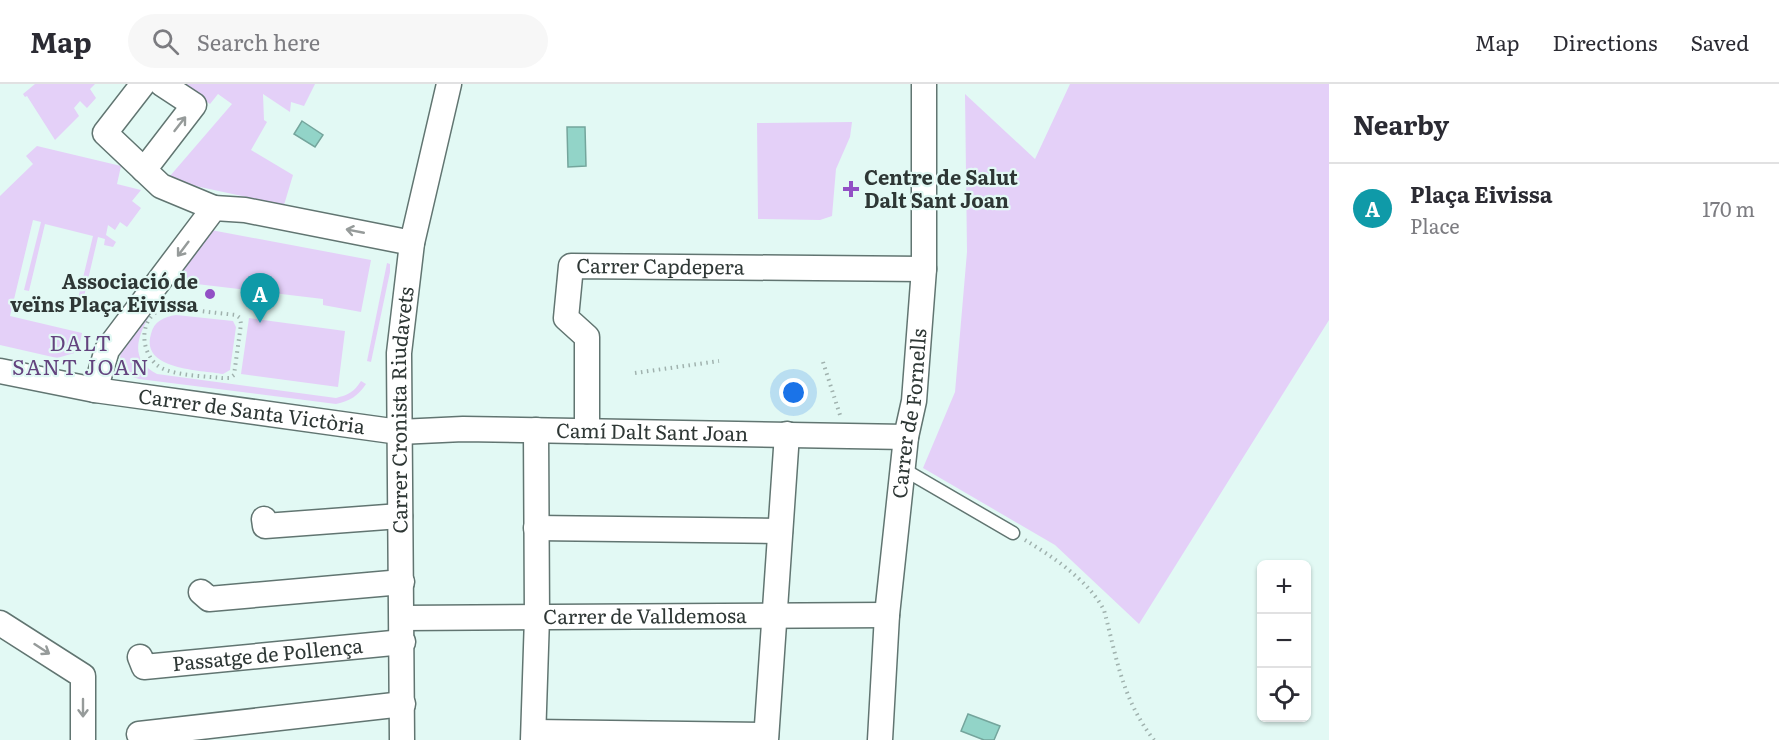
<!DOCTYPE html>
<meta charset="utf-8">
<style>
body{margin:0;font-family:Literata,serif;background:#f7f7f7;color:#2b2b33}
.controls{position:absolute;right:18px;bottom:18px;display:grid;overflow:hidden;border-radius:9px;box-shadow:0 2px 4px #0004}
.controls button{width:54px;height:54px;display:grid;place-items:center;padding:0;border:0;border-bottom:2px solid #e1e1e2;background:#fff;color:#2b2b33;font:30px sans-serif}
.you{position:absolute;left:794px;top:309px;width:21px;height:21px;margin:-15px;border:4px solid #fff;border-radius:50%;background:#1a73e8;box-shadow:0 0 0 9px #1a73e833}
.badge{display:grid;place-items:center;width:39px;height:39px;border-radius:50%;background:#7c3aed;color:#fff;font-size:20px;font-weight:700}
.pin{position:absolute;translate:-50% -50px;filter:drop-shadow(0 2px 3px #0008)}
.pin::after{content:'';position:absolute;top:32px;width:21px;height:18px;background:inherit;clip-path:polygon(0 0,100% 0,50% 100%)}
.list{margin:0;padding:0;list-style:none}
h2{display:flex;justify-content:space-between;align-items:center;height:78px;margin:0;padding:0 24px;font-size:26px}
h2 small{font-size:20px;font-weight:400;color:#7c7c81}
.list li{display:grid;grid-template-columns:39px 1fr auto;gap:18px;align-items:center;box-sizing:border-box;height:90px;padding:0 24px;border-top:2px solid #e1e1e2}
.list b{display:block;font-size:22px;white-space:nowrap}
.list p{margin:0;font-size:20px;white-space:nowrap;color:#7c7c81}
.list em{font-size:20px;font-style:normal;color:#7c7c81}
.icon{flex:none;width:33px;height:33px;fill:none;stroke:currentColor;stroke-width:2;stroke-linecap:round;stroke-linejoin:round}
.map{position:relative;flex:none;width:1329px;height:656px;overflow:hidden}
header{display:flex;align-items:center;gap:36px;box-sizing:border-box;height:84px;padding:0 30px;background:#fff;border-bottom:2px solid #e1e1e2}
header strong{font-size:28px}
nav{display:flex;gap:33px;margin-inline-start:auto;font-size:21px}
.search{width:420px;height:54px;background:#f7f7f7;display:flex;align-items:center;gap:15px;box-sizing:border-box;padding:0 21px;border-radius:33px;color:#7c7c81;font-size:22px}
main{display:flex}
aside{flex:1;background:#fff}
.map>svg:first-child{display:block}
</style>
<header>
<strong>Map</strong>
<div class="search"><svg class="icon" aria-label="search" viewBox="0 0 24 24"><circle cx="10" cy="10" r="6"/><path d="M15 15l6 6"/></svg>Search here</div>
<nav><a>Map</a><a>Directions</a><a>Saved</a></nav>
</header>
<main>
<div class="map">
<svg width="1329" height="656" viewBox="0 0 1329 656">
<rect width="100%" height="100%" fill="#e2f9f4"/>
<g fill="#e4d0f8">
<path d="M35 0H95L90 5 96 14 87 24 80 17 74 24 79 32 55 56 27 12 25 13 23 10Z"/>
<path d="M180 0H315L304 22 291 18 290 28 263 10 264 36 267 38 251 66 293 91 284 121 172 97 170 92 232 20 218 10 210 20Z"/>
<path d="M1070 0H1329V236L1139 540 1055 461 923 384 955 308 967 168 965 10 1035 75Z"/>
<path d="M852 38 850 53 836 85 832 132 820 136 758 135 757 39Z"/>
<path d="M37 62 121 82 117 100 141 106 132 117 141 124 127 143 120 138 115 146 108 141 106 151 116 158 113 163 104 161 105 155 98 153 82 221 77 219 93 152 45 140 29 207 24 206 41 138 33 136 10 232 82 249 78 268 57 274 0 261V112L33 80 26 72Z"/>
<path d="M211 146 371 176 361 228 323 221V215L171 197Z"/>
<path d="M387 179 390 180V188L371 278 367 277Z"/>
<path d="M148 226 150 231C137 253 129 276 157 290L336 314C348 311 354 308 361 297L366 300C358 312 350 317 336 320L139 295 124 290C111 265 134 246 148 226Z"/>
<path d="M176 231 233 237 236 243 230 286 223 290C201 286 140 286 151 250 154 237 164 233 176 231Z"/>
<path d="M249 234 345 247 338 303 241 290Z"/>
</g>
<g fill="#92d4c8" stroke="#74a59c" stroke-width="1.5">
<path d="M302 37 323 51 315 63 294 50Z"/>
<path d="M567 43H585L586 82 568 83Z"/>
<path d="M968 630 1000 642 994 656H984L961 647Z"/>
</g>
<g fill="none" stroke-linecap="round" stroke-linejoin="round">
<defs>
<path id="service" d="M903 385 1013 449"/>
<g id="minor">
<path d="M143 0 105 49 161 102 214 124"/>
<path d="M144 86 194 21 162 0"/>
<path id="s1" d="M0 287 95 306 399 348 463 345 906 353"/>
<path d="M95 306 107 266 214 124 245 126 412 159"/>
<path id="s2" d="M587 347V253L566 234 571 182 924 185"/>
<path d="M264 435 265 442 400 432"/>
<path d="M536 444 780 447"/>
<path d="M201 508 209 515 402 498"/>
<path id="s3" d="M403 534 887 531"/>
<path d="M0 539 83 592V656"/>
<path id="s4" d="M140 573 144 583 403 558"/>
<path d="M534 648 766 651"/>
<path d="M139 650 403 620"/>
<path id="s5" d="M402 656 399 269 412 159 449 0"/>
<path d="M533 656 537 533 536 346"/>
<path d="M766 656 787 350"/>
<path id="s6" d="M880 656 887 531 906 353 914 317 924 185V0"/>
</g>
</defs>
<use href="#service" stroke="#617571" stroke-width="15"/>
<use href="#minor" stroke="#617571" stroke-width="27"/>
<g stroke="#a0b2ae" stroke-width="4" stroke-dasharray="1.5 4.5" stroke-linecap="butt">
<path d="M173 224 236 231 240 234 241 240 234 291 230 294H222C204 292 183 292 166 286 144 279 136 244 155 229 160 225 167 225 173 224Z"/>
<path d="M823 278 840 331"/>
<path d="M635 289 719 277"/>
<path d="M1025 456C1053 473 1088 496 1104 526 1117 575 1122 615 1154 656"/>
</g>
<use href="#service" stroke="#fff" stroke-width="12"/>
<use href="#minor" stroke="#fff" stroke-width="24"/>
</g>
<defs><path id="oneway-shaft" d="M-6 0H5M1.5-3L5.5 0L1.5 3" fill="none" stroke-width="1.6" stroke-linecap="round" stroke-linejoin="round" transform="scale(1.5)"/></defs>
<g stroke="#969b9a">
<use href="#oneway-shaft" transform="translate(180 40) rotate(-52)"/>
<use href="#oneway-shaft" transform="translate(355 147) rotate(-169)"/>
<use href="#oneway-shaft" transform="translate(183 165) rotate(127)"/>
<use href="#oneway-shaft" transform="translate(42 565) rotate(33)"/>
<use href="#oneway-shaft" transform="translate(83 624) rotate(90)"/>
</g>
<g fill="#9250c5" stroke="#e2f9f4" stroke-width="2">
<path d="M848 96h6v6h6v6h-6v6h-6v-6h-6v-6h6z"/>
<circle cx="210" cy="210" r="6"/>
</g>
<g text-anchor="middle" stroke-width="4.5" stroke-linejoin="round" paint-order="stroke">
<g font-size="20" font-weight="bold" fill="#2e3735" stroke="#e2f9f4" text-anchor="start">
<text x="864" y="101">Centre de Salut<tspan x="864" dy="23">Dalt Sant Joan</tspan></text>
<text x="198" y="205" text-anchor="end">Associació de<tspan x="198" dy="23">veïns Plaça Eivissa</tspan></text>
</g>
<g font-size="20" fill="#2e3735" stroke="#e2f9f4">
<text dy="7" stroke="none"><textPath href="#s2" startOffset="264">Carrer Capdepera</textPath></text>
<text dy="7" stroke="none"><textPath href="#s5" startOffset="330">Carrer Cronista Riudavets</textPath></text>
<text dy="7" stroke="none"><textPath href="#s1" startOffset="255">Carrer de Santa Victòria</textPath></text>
<text dy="7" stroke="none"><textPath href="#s6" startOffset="328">Carrer de Fornells</textPath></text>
<text dy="7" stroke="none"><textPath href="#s1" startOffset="657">Camí Dalt Sant Joan</textPath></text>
<text dy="7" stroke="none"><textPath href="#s3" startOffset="242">Carrer de Valldemosa</textPath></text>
<text dy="7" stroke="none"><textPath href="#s4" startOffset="135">Passatge de Pollença</textPath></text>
</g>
<g font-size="21" letter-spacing="1.5" fill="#63437e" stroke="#e2f9f4">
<text x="81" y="267">DALT<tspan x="81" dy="24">SANT JOAN</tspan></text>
</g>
</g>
</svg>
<div class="controls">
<button>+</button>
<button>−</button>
<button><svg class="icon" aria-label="locate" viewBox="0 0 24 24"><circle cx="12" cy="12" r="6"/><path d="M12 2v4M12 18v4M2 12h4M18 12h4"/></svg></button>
</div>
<div class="you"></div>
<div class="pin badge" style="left:260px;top:239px;background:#0f9aa8">A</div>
</div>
<aside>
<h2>Nearby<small></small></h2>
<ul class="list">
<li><span class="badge" style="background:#0f9aa8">A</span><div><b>Plaça Eivissa</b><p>Place</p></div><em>170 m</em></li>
</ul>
</aside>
</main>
